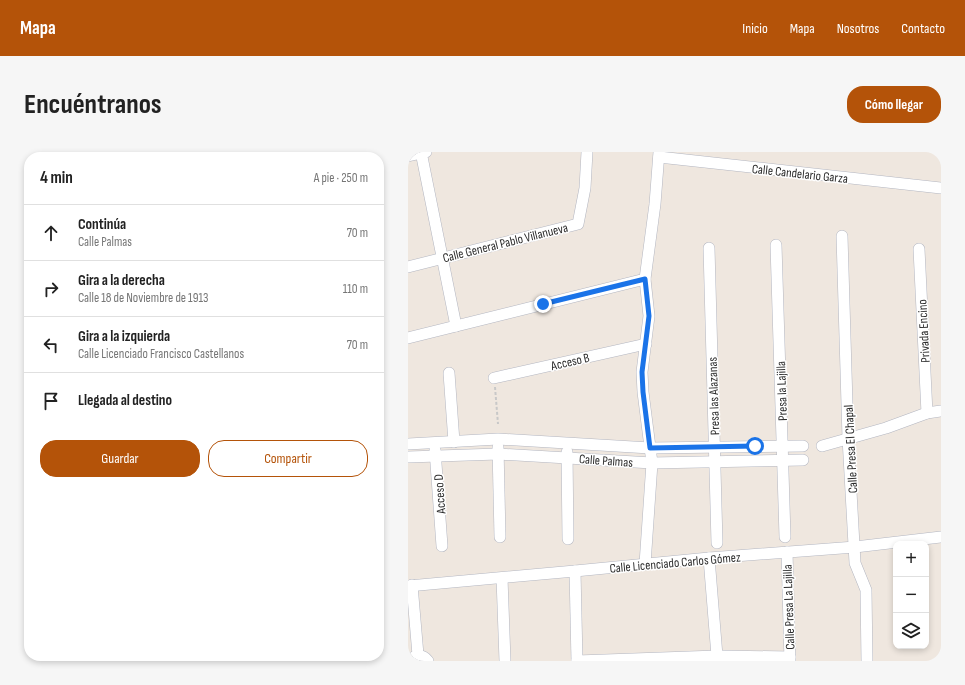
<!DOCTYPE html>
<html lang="es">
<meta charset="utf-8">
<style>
body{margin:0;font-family:"Sofia Sans Condensed",sans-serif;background:#f6f6f6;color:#222}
.controls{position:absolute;right:12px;bottom:12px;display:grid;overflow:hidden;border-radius:8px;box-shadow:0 2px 6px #0003}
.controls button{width:36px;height:36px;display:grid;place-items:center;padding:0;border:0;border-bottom:1px solid #e0e0e0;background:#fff;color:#222;font:20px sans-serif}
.stop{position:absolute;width:12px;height:12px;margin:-9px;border:3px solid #1a73e8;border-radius:50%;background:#fff}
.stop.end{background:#1a73e8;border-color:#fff;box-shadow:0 1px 4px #0008}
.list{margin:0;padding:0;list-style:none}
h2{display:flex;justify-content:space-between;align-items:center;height:52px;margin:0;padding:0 16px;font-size:17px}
h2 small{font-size:13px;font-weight:400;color:#767676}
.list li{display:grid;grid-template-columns:26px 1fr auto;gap:12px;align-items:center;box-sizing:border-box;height:56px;padding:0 16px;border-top:1px solid #e0e0e0}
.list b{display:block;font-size:15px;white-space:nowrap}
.list p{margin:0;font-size:13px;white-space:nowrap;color:#767676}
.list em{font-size:13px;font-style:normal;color:#767676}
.actions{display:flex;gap:8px;padding:12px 16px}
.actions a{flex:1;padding:9px 0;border:1px solid #b45309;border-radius:16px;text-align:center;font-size:14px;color:#b45309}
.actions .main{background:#b45309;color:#fff}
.icon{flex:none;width:22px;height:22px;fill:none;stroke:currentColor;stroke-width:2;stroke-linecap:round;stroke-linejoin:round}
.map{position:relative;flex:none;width:533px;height:509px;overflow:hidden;border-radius:16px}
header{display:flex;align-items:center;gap:24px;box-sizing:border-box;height:56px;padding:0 20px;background:#b45309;color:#fff}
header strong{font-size:19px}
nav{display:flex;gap:22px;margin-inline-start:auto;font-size:14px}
.intro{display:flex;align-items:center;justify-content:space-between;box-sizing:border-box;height:96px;padding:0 24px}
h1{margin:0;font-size:28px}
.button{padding:10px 18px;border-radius:16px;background:#b45309;color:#fff;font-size:14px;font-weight:700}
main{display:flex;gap:24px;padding:0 24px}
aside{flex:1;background:#fff;border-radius:16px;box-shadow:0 2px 6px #0003}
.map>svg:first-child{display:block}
</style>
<header>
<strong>Mapa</strong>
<nav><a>Inicio</a><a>Mapa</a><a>Nosotros</a><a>Contacto</a></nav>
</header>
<div class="intro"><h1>Encuéntranos</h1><a class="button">Cómo llegar</a></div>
<main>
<aside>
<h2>4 min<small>A pie · 250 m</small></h2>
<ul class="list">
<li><svg class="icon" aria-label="ahead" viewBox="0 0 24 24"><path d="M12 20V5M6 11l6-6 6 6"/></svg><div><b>Continúa</b><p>Calle Palmas</p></div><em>70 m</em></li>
<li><svg class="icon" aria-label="right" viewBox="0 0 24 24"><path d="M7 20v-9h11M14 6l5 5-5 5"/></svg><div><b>Gira a la derecha</b><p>Calle 18 de Noviembre de 1913</p></div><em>110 m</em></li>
<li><svg class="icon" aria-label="left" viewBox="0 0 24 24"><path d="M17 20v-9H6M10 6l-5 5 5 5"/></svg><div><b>Gira a la izquierda</b><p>Calle Licenciado Francisco Castellanos</p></div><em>70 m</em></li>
<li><svg class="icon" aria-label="arrive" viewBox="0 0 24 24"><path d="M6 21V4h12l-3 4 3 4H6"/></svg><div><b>Llegada al destino</b></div></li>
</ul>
<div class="actions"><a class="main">Guardar</a><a>Compartir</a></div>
</aside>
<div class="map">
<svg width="533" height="509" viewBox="0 0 533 509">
<rect width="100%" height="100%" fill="#efe7df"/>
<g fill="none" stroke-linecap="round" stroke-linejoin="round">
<defs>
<g id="street">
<path d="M13 0 48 174"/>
<path d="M0 4 18 0"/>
<path d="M251 5 533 36"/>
<path d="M434 84 440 286 447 411 458 438 459 509"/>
<path d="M368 93 377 385"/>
<path d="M301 96 309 391"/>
<path d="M511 97 519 261"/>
<path d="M0 115 170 72 177 36 179 0"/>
<path d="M0 186 237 127"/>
<path d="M41 221 46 290"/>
<path d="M86 226 238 192"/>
<path d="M0 292 90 287 242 296 395 294"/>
<path d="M414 294 478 276 519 261 533 259"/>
<path d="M90 295 92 385"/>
<path d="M27 298 34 394"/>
<path d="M159 300 160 387"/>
<path d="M0 305 90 302 244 311 395 308"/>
<path d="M379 400 382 509"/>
<path d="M301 406 309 504"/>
<path d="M237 412 244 311 235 240 234 220 241 164 237 127 247 52 251 0"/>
<path d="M167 419 169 509"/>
<path d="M94 426 97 509"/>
<path d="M4 433 10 503"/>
<path d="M0 434 167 419 301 406 447 395 533 385"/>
<path d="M1 509C7 502 15 502 20 509"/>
<path d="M169 509 309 504 382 505"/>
</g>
</defs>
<use href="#street" stroke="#b3b6c1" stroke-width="12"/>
<path stroke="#c8c8c8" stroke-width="2" stroke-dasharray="3 2" stroke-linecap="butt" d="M87 235 90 272"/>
<use href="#street" stroke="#fff" stroke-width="11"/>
</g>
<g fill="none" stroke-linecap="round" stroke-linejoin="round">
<path stroke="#1a73e8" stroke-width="5" d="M135 152 237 127 241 164 234 220 235 240 242 296 347 294"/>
</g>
<g text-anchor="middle" stroke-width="3" stroke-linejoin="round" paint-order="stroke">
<g font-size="13" fill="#2d2d2d" stroke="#fff">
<text transform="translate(392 21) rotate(6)" y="5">Calle Candelario Garza</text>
<text transform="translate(97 90) rotate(-14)" y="5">Calle General Pablo Villanueva</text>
<text transform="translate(515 179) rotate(-93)" y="5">Privada Encino</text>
<text transform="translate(162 209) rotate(-13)" y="5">Acceso B</text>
<text transform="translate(373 239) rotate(-92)" y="5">Presa la Lajilla</text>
<text transform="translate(305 244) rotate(-92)" y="5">Presa las Alazanas</text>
<text transform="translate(442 297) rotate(-93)" y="5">Calle Presa El Chapal</text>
<text transform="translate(198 308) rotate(4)" y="5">Calle Palmas</text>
<text transform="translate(31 342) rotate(-94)" y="5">Acceso D</text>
<text transform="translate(267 410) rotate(-5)" y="5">Calle Licenciado Carlos Gómez</text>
<text transform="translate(380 455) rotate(-92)" y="5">Calle Presa La Lajilla</text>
</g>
</g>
</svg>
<div class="controls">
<button>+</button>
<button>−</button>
<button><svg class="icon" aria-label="layers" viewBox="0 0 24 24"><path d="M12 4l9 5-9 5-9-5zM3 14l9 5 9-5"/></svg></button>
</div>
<div class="stop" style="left:347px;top:294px"></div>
<div class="stop end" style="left:135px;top:152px"></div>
</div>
</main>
